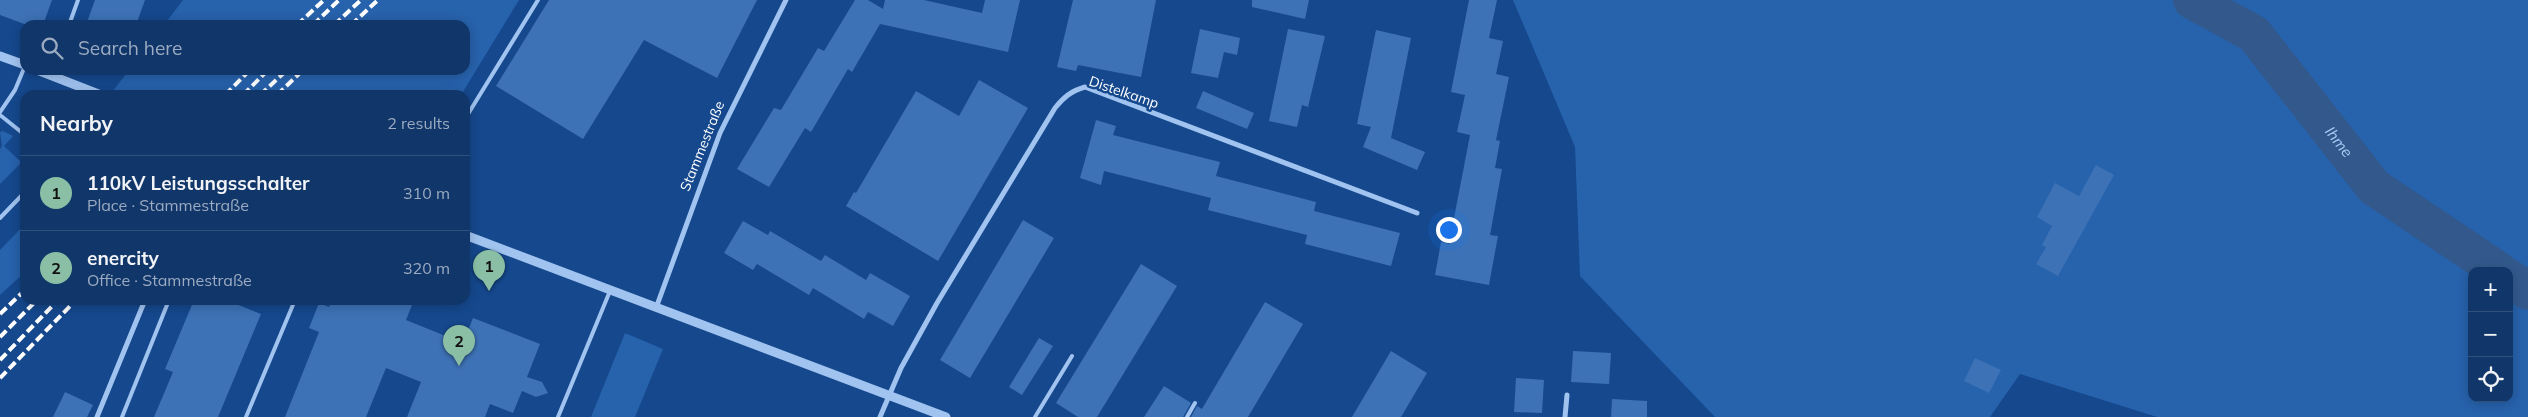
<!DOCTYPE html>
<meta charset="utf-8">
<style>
body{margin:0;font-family:Mulish,sans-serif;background:#1e4172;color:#f1f3f6}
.controls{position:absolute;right:15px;bottom:15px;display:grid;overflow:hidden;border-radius:10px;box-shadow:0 2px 12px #0003}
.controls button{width:45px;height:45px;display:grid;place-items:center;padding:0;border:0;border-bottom:1px solid #30507e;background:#10366a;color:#f1f3f6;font:25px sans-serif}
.you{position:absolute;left:1448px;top:229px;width:18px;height:18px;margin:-12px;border:4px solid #fff;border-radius:50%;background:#1a73e8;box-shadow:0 0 0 8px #1a73e833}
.badge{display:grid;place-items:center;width:32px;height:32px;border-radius:50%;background:#8abfa5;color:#111;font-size:16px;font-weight:700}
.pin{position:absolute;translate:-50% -41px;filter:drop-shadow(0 1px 2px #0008)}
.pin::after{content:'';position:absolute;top:26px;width:18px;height:15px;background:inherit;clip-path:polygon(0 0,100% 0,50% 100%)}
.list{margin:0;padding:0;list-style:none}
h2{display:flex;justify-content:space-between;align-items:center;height:65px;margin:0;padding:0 20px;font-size:21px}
h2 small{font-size:16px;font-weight:400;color:#9cabc1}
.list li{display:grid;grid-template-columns:32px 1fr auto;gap:15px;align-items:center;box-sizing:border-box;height:75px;padding:0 20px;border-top:1px solid #30507e}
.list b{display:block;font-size:19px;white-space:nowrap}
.list p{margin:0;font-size:16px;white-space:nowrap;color:#9cabc1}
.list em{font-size:16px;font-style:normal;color:#9cabc1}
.icon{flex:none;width:28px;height:28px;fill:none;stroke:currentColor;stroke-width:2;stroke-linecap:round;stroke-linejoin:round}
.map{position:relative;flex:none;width:2528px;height:417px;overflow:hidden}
.search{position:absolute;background:#10366a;box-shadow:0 2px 12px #0003;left:20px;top:20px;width:450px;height:55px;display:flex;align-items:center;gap:12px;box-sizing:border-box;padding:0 18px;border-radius:15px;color:#9cabc1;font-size:19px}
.panel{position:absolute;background:#10366a;box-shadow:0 2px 12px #0003;left:20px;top:90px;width:450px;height:215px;border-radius:15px}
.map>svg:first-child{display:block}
</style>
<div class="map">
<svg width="2528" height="417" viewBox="0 0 2528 417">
<rect width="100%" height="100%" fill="#15488d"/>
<g fill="#2762ac" fill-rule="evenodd">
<path d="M183 0H519L461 95H110L129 70H465V25H164Z"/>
<path d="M1513 0H2528V417H2157L2020 374 1990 417H1715L1580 276 1575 147ZM2472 271H2509V398H2472Z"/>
<path d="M3 131 13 136 4 146 21 162 25 158V167L21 163 0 184V149L2 146 0 132Z"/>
<path d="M25 224V272L0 295V250Z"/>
<path d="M625 333 663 349 635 417H591Z"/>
</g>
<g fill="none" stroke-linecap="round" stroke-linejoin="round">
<g stroke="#33598c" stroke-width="38">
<path id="s1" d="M2192 0 2254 34 2374 187 2499 271"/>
<path d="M2509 278 2528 291"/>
</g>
</g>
<g fill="#3d72b6">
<path d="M0 0H52L43 25H27L0 15Z"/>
<path d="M95 0H145L136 25H86Z"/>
<path d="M549 0H757L717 78 644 40 583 139 496 86Z"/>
<path d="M855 0H868L883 9 885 0H924L982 13 985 0H1020L1008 52 880 24 852 72 848 69 811 132 805 128 769 187 737 169 774 108 781 110 818 48 824 51Z"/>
<path d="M1073 0H1156L1141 77 1078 65 1076 71 1057 67Z"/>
<path d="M1252 0H1309L1305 19 1252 7Z"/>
<path d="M1469 0H1497L1489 38 1503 41 1496 74 1509 77 1496 140 1500 141 1495 168 1502 169 1490 235 1498 236 1489 285 1435 275 1441 242 1449 244 1470 135 1457 132 1465 95 1451 92Z"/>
<path d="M1200 29 1240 38 1237 55 1224 52 1218 78 1191 73Z"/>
<path d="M1288 29 1325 36 1308 107 1302 105 1297 127 1269 121Z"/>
<path d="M1376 30 1411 38 1391 138 1425 152 1417 170 1363 147 1371 127 1357 124Z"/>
<path d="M979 80 1028 108 938 261 846 206 854 192 856 193 916 91 959 116Z"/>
<path d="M1203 91 1254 113 1247 129 1196 108Z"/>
<path d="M1096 120 1116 126 1113 135 1220 162 1216 176 1316 202 1314 211 1400 233 1391 266 1305 244 1307 235 1208 210 1211 198 1104 171 1101 185 1080 178Z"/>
<path d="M2096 165 2114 175 2058 276 2036 264 2046 247 2042 245 2052 226 2037 217 2055 183 2079 196Z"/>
<path d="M1023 220 1054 238 970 378 940 360Z"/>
<path d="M743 221 768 235 770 231 821 261 825 255 866 280 870 273 910 296 893 326 868 312 864 319 813 288 809 295 757 264 753 270 724 253Z"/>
<path d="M1141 264 1177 286 1097 417H1078L1056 403Z"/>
<path d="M194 300H226L261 314 218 417H154L173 372 165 369Z"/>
<path d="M332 300H414L406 320 463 343 473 318 540 344 527 377 542 382 548 393 536 397 522 391 513 413 490 404 485 417H407L421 382 386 368 366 417H285L319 332 309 328 319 303 329 307Z"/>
<path d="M1265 302 1303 324 1248 417H1191L1197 406 1202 409Z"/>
<path d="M1039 338 1053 346 1022 395 1009 387Z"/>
<path d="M1391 351 1427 373 1401 417H1352Z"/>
<path d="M1573 351 1611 353 1609 384 1571 382Z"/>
<path d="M1975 358 2001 370 1989 393 1964 381Z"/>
<path d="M1516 378 1544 380 1542 413 1514 412Z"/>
<path d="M1164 386 1191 403 1183 417H1144Z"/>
<path d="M65 392 93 405 87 417H53Z"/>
<path d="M1612 399 1647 401V417H1611Z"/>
</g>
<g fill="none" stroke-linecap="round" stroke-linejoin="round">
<g stroke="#a0c3f0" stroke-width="4">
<path d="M69 25 78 0"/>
<path d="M0 112 15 90 25 66"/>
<path d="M0 115 25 135"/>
<path d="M465 119 538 0"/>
<path d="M0 218 25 192"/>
<path d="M122 417 169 300"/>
<path d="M246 417 295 300"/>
<path d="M558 417 610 291"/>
<path d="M1035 417 1072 356"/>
<path d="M1187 417 1195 403"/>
</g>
<g stroke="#a0c3f0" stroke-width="5">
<path d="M656 308 720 133 786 0"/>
<path d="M97 417 145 300"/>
<path d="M880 417 901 368 937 303 1055 108C1064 97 1071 91 1085 87L1417 213"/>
<path d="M1565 417 1567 395"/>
</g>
<g stroke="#a0c3f0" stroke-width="9">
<path d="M0 56 25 65"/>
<path d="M37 70 101 95"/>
<path d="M465 235 946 417"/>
</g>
<g stroke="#fff" stroke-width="4" stroke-dasharray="9 4" stroke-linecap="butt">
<path d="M297 25 324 0"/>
<path d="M313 25 339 0"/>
<path d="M334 25 361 0"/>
<path d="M351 25 378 0"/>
<path d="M225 95 250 70"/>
<path d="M243 95 268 70"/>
<path d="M260 95 287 70"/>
<path d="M277 95 303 70"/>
<path d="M0 314 25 290"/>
<path d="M0 337 37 300"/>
<path d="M0 360 58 300"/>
<path d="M0 378 76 300"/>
</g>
</g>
<g text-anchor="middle" stroke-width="5" stroke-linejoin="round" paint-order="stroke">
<g font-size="14" fill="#fff" stroke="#15488d">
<text transform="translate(1124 92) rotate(19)" y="5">Distelkamp</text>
<text transform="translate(702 146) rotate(-68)" y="5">Stammestraße</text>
</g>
<g font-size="15" font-style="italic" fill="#abcdf7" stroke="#15488d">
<text dy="5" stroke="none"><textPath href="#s1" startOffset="208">Ihme</textPath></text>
</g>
</g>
</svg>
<div class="controls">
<button>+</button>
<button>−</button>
<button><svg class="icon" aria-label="locate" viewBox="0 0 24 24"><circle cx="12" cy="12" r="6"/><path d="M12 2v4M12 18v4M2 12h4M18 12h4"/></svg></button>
</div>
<div class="you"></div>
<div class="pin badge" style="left:489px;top:291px">1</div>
<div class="pin badge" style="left:459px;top:366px">2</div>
<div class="search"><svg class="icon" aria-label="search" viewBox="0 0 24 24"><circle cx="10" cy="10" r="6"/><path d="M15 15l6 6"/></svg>Search here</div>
<section class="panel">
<h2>Nearby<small>2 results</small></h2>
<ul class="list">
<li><span class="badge">1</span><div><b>110kV Leistungsschalter</b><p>Place · Stammestraße</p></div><em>310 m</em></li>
<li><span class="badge">2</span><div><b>enercity</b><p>Office · Stammestraße</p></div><em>320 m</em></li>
</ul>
</section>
</div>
